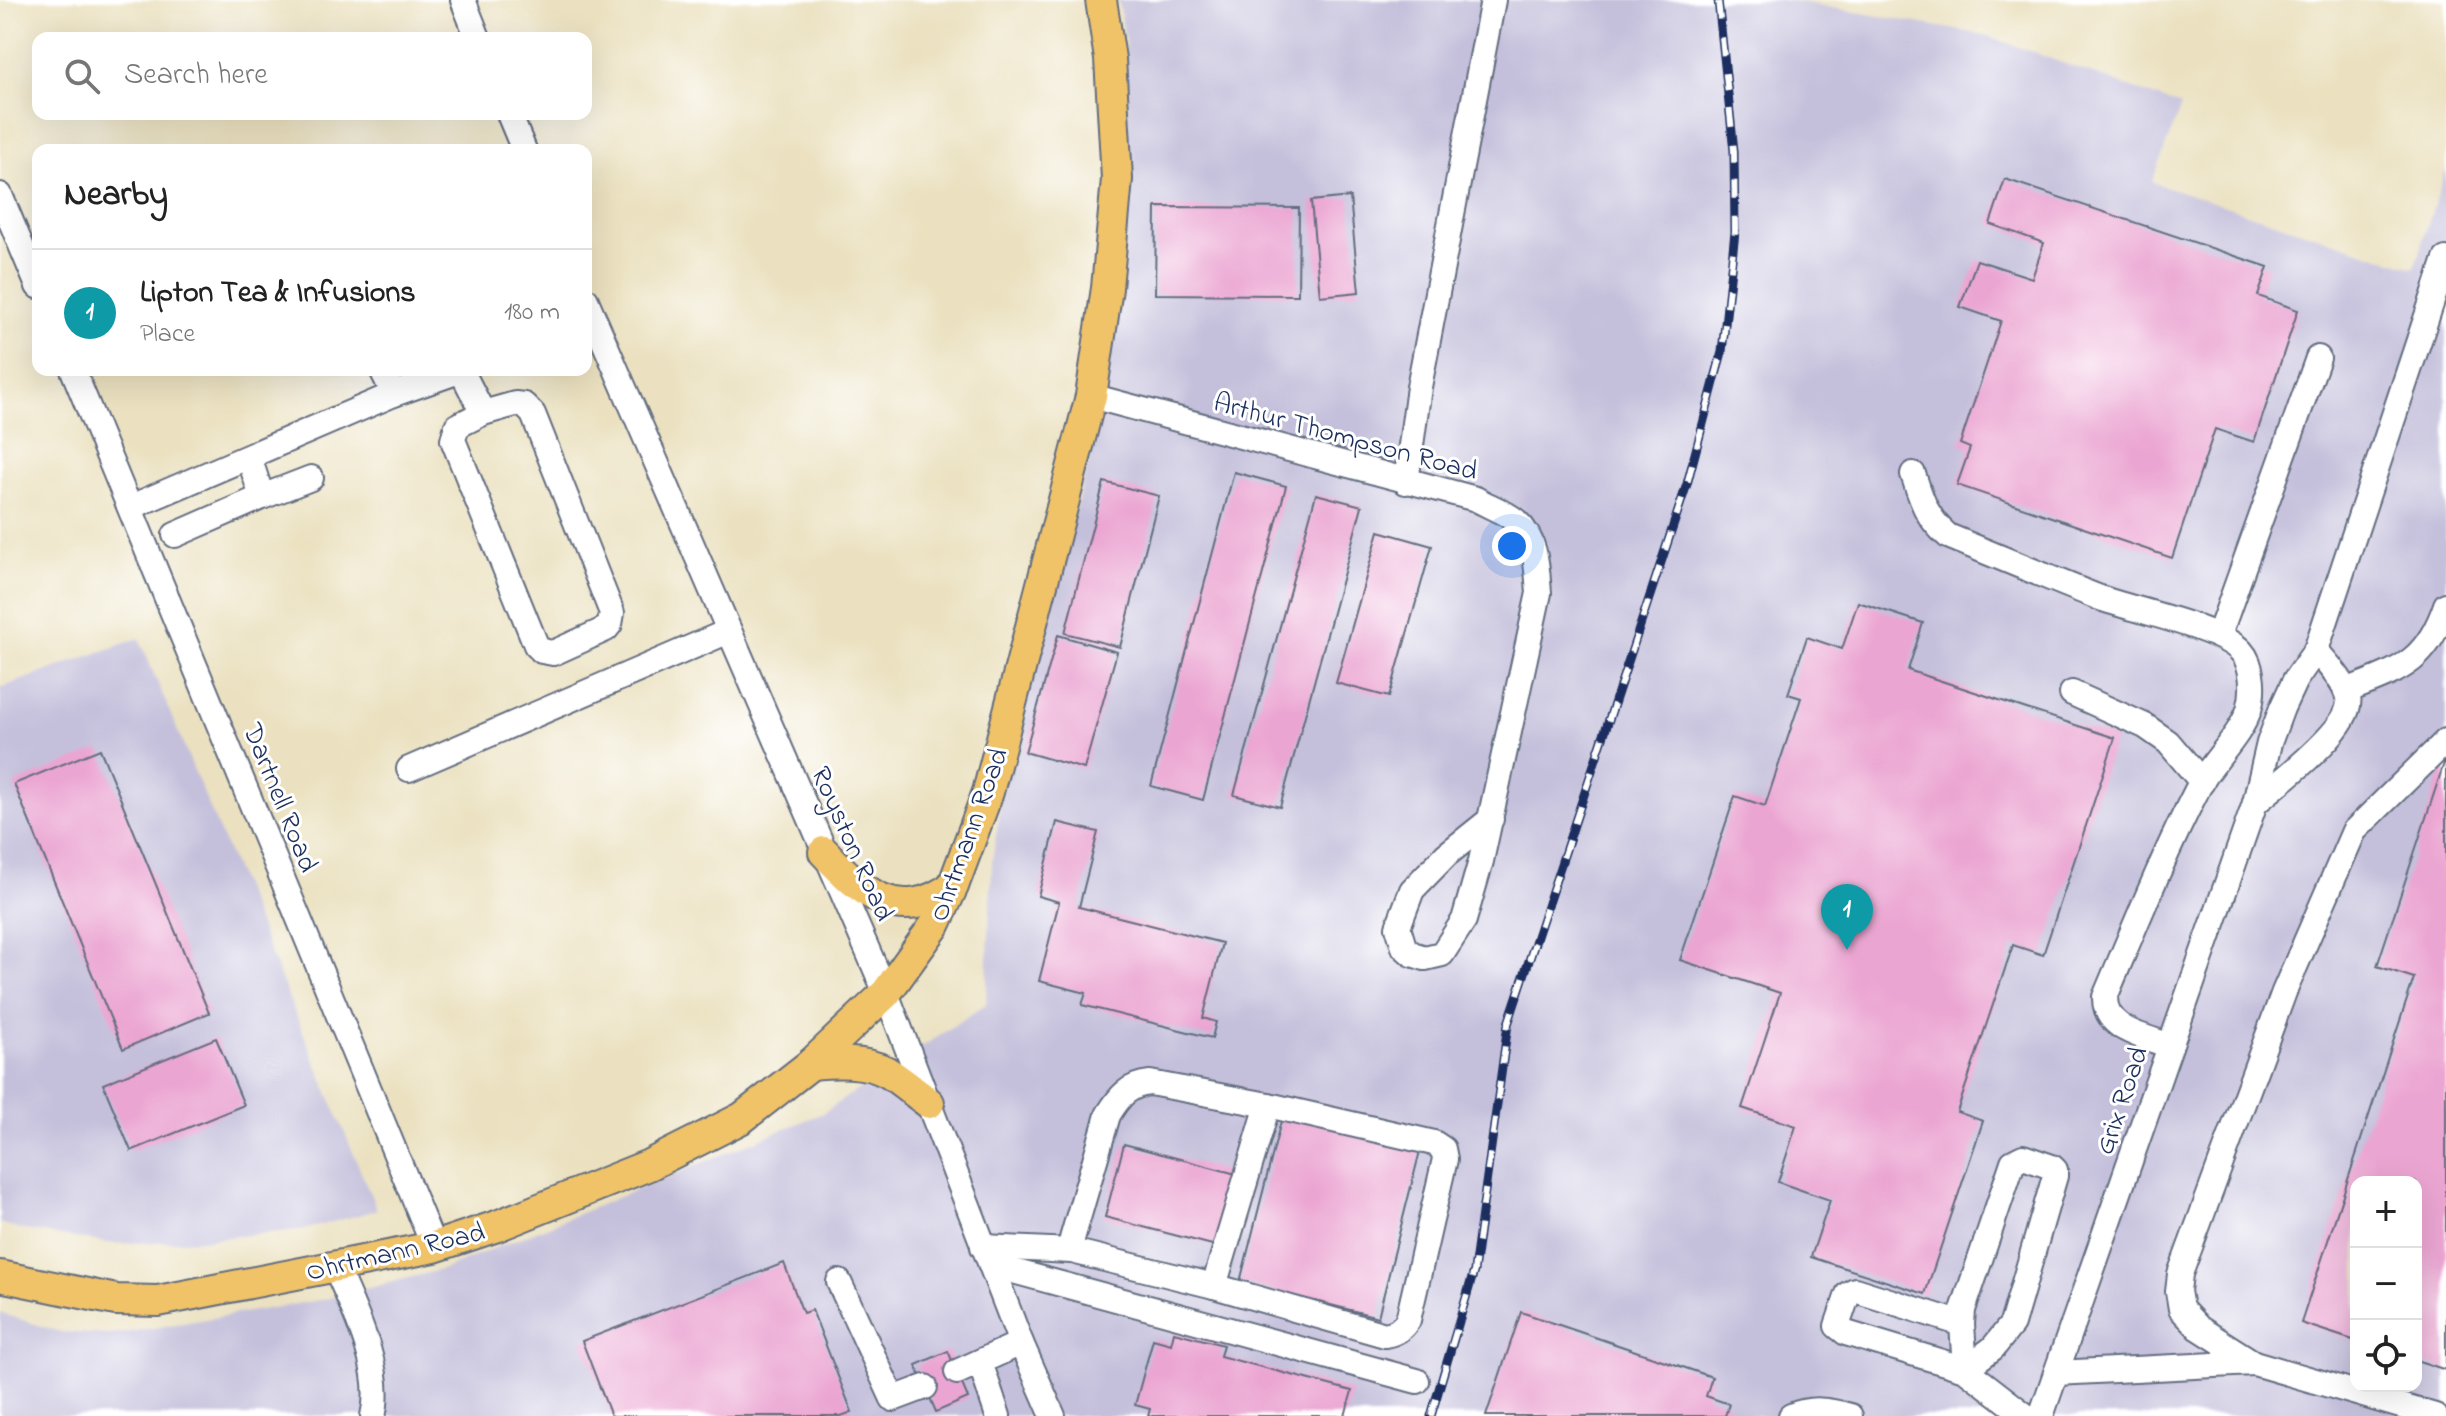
<!DOCTYPE html>
<meta charset="utf-8">
<style>
body{margin:0;font-family:"Indie Flower",sans-serif;background:#f6f6f6;color:#222}
.controls{position:absolute;right:24px;bottom:24px;display:grid;overflow:hidden;border-radius:16px;box-shadow:0 8px 32px #0002}
.controls button{width:72px;height:72px;display:grid;place-items:center;padding:0;border:0;border-bottom:2px solid #e0e0e0;background:#fff;color:#222;font:40px sans-serif}
.you{position:absolute;left:1512px;top:546px;width:28px;height:28px;margin:-20px;border:6px solid #fff;border-radius:50%;background:#1a73e8;box-shadow:0 0 0 12px #1a73e833}
.badge{display:grid;place-items:center;width:52px;height:52px;border-radius:50%;background:#1f6fb2;color:#fff;font-size:26px;font-weight:700}
.pin{position:absolute;translate:-50% -66px;filter:drop-shadow(0 2px 4px #0008)}
.pin::after{content:'';position:absolute;top:42px;width:28px;height:24px;background:inherit;clip-path:polygon(0 0,100% 0,50% 100%)}
.list{margin:0;padding:0;list-style:none}
h2{display:flex;justify-content:space-between;align-items:center;height:104px;margin:0;padding:0 32px;font-size:34px}
h2 small{font-size:26px;font-weight:400;color:#767676}
.list li{display:grid;grid-template-columns:52px 1fr auto;gap:24px;align-items:center;box-sizing:border-box;height:128px;padding:0 32px;border-top:2px solid #e0e0e0}
.list b{display:block;font-size:30px;white-space:nowrap}
.list p{margin:0;font-size:26px;white-space:nowrap;color:#767676}
.list em{font-size:26px;font-style:normal;color:#767676}
.icon{flex:none;width:44px;height:44px;fill:none;stroke:currentColor;stroke-width:2;stroke-linecap:round;stroke-linejoin:round}
.map{position:relative;flex:none;width:2446px;height:1416px;overflow:hidden}
.search{position:absolute;background:#fff;box-shadow:0 8px 32px #0002;left:32px;top:32px;width:560px;height:88px;display:flex;align-items:center;gap:20px;box-sizing:border-box;padding:0 28px;border-radius:16px;color:#767676;font-size:30px}
.panel{position:absolute;background:#fff;box-shadow:0 8px 32px #0002;left:32px;top:144px;width:560px;height:232px;border-radius:16px}
.map>svg:first-child{display:block}
</style>
<div class="map">
<svg width="2446" height="1416" viewBox="0 0 2446 1416">
<rect width="100%" height="100%" fill="#fff"/>
<filter id="ink" filterUnits="userSpaceOnUse"><feTurbulence type="fractalNoise" baseFrequency=".0125" numOctaves="2"/><feDisplacementMap in="SourceGraphic" scale="16" xChannelSelector="R" yChannelSelector="G"/><feConvolveMatrix kernelMatrix="1 2 1 2 8 2 1 2 1" color-interpolation-filters="sRGB"/></filter>
<filter id="wash" filterUnits="userSpaceOnUse"><feTurbulence type="fractalNoise" baseFrequency=".006" numOctaves="4" result="noise"/><feDisplacementMap in="SourceGraphic" scale="32" xChannelSelector="R" yChannelSelector="G"/><feGaussianBlur stdDeviation="1.8" result="paint"/><feColorMatrix in="noise" values="0 0 0 0 0 0 0 0 0 0 0 0 0 0 0 0 0 1.4 0 .05"/><feComposite in="paint" operator="in"/></filter>
<g filter="url(#wash)">
<rect width="100%" height="100%" fill="#ebe1c0"/>
<g fill="#c4c0db" fill-rule="evenodd">
<path d="M1118 0H1789L1985 35 2181 106 2152 182 2414 268 2446 168V1416H0V1313L61 1332 111 1335 325 1299 444 1269 823 1113 986 1004 992 862 1008 750 1093 447 1122 289 1129 177 1125 39ZM2356 1182H2416V1386H2356Z"/>
<path d="M139 638 377 1210 307 1229 201 1240 114 1244 18 1229 0 1223V688Z"/>
</g>
<g id="blocks">
<g fill="#eba5d2">
<path d="M2005 179 2268 267 2258 296 2298 310 2254 442 2215 429 2172 558 1957 485 1970 448 1960 444 2001 321 1960 307 1977 260 2032 278 2044 243 1990 224Z"/>
<path d="M1350 197 1359 292 1320 296 1311 201Z"/>
<path d="M1156 207 1299 208 1298 295 1155 294Z"/>
<path d="M1234 472 1286 486 1203 800 1151 786Z"/>
<path d="M1104 482 1159 496 1120 647 1065 633Z"/>
<path d="M1316 494 1362 506 1280 807 1234 795Z"/>
<path d="M1379 531 1432 546 1389 697 1336 683Z"/>
<path d="M1858 602 1923 623 1908 670 2115 738 2043 955 2013 945 1957 1112 1983 1121 1925 1294 1811 1257 1830 1200 1778 1182 1796 1126 1742 1108 1780 993 1680 960 1735 796 1765 806 1801 698 1788 694 1807 637 1842 649Z"/>
<path d="M1058 635 1117 652 1084 769 1025 752Z"/>
<path d="M100 749 209 1013 123 1049 14 784Z"/>
<path d="M2446 757V1370L2416 1360V1182H2356V1341L2301 1323 2414 978 2377 966Z"/>
<path d="M1057 822 1098 832 1079 907 1222 943 1203 1018 1216 1022 1212 1038 1082 1005 1086 993 1039 981 1059 902 1038 896Z"/>
<path d="M216 1038 244 1105 131 1151 103 1084Z"/>
<path d="M1283 1113 1421 1147 1378 1317 1240 1282Z"/>
<path d="M1124 1144 1240 1175 1220 1247 1105 1217Z"/>
<path d="M784 1263 803 1313 812 1310 852 1412 841 1416H611L582 1341Z"/>
<path d="M1521 1312 1712 1377 1706 1396 1729 1404 1725 1416H1486Z"/>
<path d="M1174 1332 1223 1345 1220 1356 1352 1391 1345 1416H1148L1150 1409 1135 1405 1153 1339 1171 1344Z"/>
<path d="M948 1351 968 1398 936 1412 916 1365Z"/>
</g>
</g>
</g>
<g filter="url(#ink)">
<use href="#blocks" fill-opacity="0" stroke="#646d80" stroke-width="2"/>
<g fill="none" stroke-linecap="round" stroke-linejoin="round">
<defs>
<g id="minor">
<path d="M463 0 478 38"/>
<path d="M509 114 524 150"/>
<path d="M0 195 38 286"/>
<path d="M586 300 886 993 1021 1343 1053 1416"/>
<path d="M73 370 434 1247"/>
<path d="M382 370 394 394"/>
<path d="M461 370 483 413"/>
<path d="M1091 396 1476 499C1488 506 1506 512 1516 521 1537 539 1537 569 1539 593L1481 861 1464 920 1442 954 1425 958 1412 954 1404 947 1398 927 1412 890 1446 855 1491 819"/>
<path d="M515 404 524 405 533 414 612 613 610 624 606 629 553 653 542 651 536 645 453 440 457 426 483 413Z"/>
<path d="M249 457 262 497 311 478"/>
<path d="M1913 474C1922 501 1926 517 1948 536 1999 557 2049 578 2100 598 2134 610 2220 628 2241 651 2254 665 2254 693 2249 710 2239 738 2213 760 2199 786 2164 854 2135 926 2105 997 2104 1030 2144 1036 2170 1046"/>
<path d="M1406 482 1419 387 1493 0"/>
<path d="M131 507 394 394 462 370"/>
<path d="M175 535 262 497"/>
<path d="M2219 635 2318 358"/>
<path d="M2346 691C2399 670 2426 664 2446 605"/>
<path d="M2072 693 2145 726 2168 742 2202 782"/>
<path d="M409 769 729 631"/>
<path d="M2255 803C2276 785 2356 726 2348 697 2344 680 2326 663 2316 650"/>
<path d="M1150 1083 1268 1105 1434 1143 1443 1149 1445 1159 1408 1320C1402 1329 1396 1333 1385 1335L1214 1286 1072 1251V1239L1108 1115C1119 1097 1128 1085 1150 1083Z"/>
<path d="M2023 1157 2052 1167 2055 1170V1176L2012 1324 1993 1348 1965 1369 1962 1324 1963 1310 2013 1162Z"/>
<path d="M983 1247 1072 1251"/>
<path d="M991 1265 1417 1381"/>
<path d="M335 1266C353 1308 385 1370 373 1416"/>
<path d="M839 1282 893 1399 925 1387"/>
<path d="M1214 1286 1268 1105"/>
<path d="M1962 1324 1855 1290 1848 1294 1837 1326 1846 1333 1965 1369 2026 1416"/>
<path d="M980 1362 998 1416"/>
<path d="M957 1372 1021 1343"/>
<path d="M2056 1373 2254 1363"/>
<path d="M1791 1416C1811 1407 1829 1410 1850 1416"/>
<path d="M2041 1416 2255 803 2269 743 2282 708 2295 680 2316 650 2446 259"/>
<path d="M2435 1416 2254 1363 2199 1328 2181 1309 2178 1291 2180 1274 2284 992 2354 831 2446 741"/>
</g>
<g id="major">
<path d="M824 852C862 893 899 926 953 886"/>
<path d="M811 1064C835 1062 865 1060 887 1072 902 1081 915 1093 929 1103"/>
<path d="M0 1276 116 1300 158 1301 434 1247 497 1226 649 1165 742 1118 811 1064 886 993 935 925 953 886 988 792 1091 396 1107 288 1117 179 1110 59 1101 0"/>
</g>
</defs>
<use href="#minor" stroke="#646d80" stroke-width="28"/>
<use href="#major" stroke="#646d80" stroke-width="34"/>
<use href="#minor" stroke="#fff" stroke-width="24"/>
<use href="#major" stroke="#f0c369" stroke-width="30"/>
<defs>
<path id="rail" d="M1431 1416 1474 1271 1508 1024 1687 484 1722 352 1735 232 1734 151 1718 0"/>
</defs>
<use href="#rail" stroke="#1b2f5e" stroke-width="9"/>
<use href="#rail" stroke="#fff" stroke-width="6" stroke-dasharray="18" stroke-linecap="butt"/>
</g>
</g>
<g text-anchor="middle" stroke-width="6" stroke-linejoin="round" paint-order="stroke">
<g font-size="28" fill="#1b2f5e" stroke="#fff">
<text transform="translate(1346 435) rotate(15)" y="10">Arthur Thompson Road</text>
<text transform="translate(282 797) rotate(68)" y="10">Dartnell Road</text>
<text transform="translate(967 834) rotate(-70)" y="10">Ohrtmann Road</text>
<text transform="translate(854 843) rotate(66)" y="10">Royston Road</text>
<text transform="translate(2120 1100) rotate(-71)" y="10">Grix Road</text>
<text transform="translate(395 1250) rotate(-13)" y="10">Ohrtmann Road</text>
</g>
</g>
</svg>
<div class="controls">
<button>+</button>
<button>−</button>
<button><svg class="icon" aria-label="locate" viewBox="0 0 24 24"><circle cx="12" cy="12" r="6"/><path d="M12 2v4M12 18v4M2 12h4M18 12h4"/></svg></button>
</div>
<div class="you"></div>
<div class="pin badge" style="left:1847px;top:950px;background:#0f9aa8">1</div>
<div class="search"><svg class="icon" aria-label="search" viewBox="0 0 24 24"><circle cx="10" cy="10" r="6"/><path d="M15 15l6 6"/></svg>Search here</div>
<section class="panel">
<h2>Nearby<small></small></h2>
<ul class="list">
<li><span class="badge" style="background:#0f9aa8">1</span><div><b>Lipton Tea &amp; Infusions</b><p>Place</p></div><em>180 m</em></li>
</ul>
</section>
</div>
